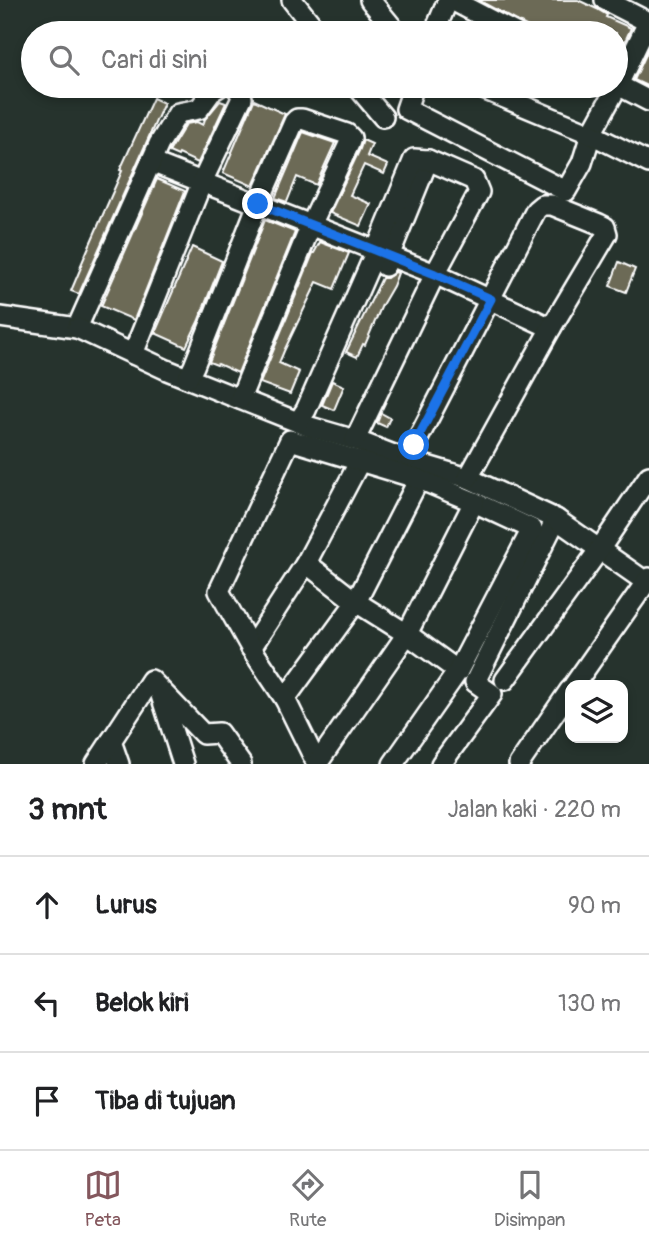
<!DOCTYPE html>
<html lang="id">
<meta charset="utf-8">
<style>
body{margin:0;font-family:Pangolin,sans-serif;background:#f6f6f6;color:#202124}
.controls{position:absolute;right:21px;bottom:21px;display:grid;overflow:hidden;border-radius:14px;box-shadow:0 4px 10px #0003}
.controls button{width:63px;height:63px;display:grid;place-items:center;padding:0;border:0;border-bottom:2px solid #e0e0e0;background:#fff;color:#202124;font:35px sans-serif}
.stop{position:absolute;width:21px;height:21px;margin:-16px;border:5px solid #1a73e8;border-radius:50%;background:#fff}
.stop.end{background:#1a73e8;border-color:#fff;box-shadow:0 2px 7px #0008}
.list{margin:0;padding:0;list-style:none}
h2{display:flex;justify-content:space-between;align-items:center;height:91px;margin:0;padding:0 28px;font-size:30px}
h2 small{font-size:23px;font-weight:400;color:#757577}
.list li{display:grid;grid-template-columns:46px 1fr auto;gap:21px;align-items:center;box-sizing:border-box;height:98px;padding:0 28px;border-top:2px solid #e0e0e0}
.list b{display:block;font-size:26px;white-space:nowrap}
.list em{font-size:23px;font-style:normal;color:#757577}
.icon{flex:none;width:38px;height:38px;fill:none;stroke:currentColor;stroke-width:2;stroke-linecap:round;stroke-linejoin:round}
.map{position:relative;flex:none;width:649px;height:764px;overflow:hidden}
.search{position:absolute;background:#fff;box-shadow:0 4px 10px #0003;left:21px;right:21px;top:21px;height:77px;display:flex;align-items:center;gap:18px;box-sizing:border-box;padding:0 24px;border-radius:38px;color:#757577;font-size:26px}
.sheet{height:385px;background:#fff}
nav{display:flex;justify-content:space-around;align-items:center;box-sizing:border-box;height:98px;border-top:2px solid #e0e0e0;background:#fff;font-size:19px;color:#757577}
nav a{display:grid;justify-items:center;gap:4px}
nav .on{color:#84575d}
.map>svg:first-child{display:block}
</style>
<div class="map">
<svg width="649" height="764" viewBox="0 0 649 764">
<rect width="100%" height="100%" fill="#26332d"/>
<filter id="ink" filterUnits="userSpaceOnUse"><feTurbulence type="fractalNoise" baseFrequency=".0143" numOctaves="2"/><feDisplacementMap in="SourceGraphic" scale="14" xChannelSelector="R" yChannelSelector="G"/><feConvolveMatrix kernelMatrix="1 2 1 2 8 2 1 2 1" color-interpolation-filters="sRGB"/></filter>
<g filter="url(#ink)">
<g fill="#6c6a56" stroke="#fff" stroke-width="2">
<path d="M478 0H578L597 9 607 15 606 17 631 28 616 61V33H539Z"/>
<path d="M649 48V87L634 80Z"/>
<path d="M153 98 164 103 79 294 71 291 82 265H81L87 251 122 171 120 170Z"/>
<path d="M254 100 285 114 253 186 223 173Z"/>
<path d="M220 101 226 103 198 163 179 154 178 156 169 152 186 124 197 122 203 125 205 119Z"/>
<path d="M303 132 335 143 316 185 297 177 287 202 275 198Z"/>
<path d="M363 140 372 144 367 156 388 165 384 174 364 165 350 195 371 204 361 226 330 213 360 149Z"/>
<path d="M157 179 185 191 134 320 101 306Z"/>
<path d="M265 220 295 232 238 373 218 364 217 365 209 362Z"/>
<path d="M320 242 349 253 334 289 317 282 284 351 279 363 299 372 290 394 260 383 313 253H314Z"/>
<path d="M192 247 222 261 198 322 186 347 155 333Z"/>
<path d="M619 262 635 269 626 292 610 286Z"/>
<path d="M395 272 398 273 393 286 382 305 365 345 363 344 357 357 346 352 382 278H387Z"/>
<path d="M332 381 344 386 334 410 322 405Z"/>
<path d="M381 413 390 418 386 427 377 423Z"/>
</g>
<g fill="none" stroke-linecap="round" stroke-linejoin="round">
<defs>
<g id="minor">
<path d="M292 0 318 33"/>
<path d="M370 0 397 33"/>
<path d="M452 0 515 33"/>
<path d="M434 33 448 0"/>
<path d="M616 84 649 101"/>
<path d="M357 86 383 117"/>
<path d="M414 86 406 109 566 191 582 163 591 134 618 85 648 22 605 0"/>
<path d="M476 86 591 134 649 163"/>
<path d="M151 162 435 274 551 328"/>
<path d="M385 266 428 160"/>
<path d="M0 317 77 328 159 144 178 113 199 109 212 91 220 86"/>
<path d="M77 328 167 370 310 427 355 440 407 460 468 478 556 519 475 682 492 694 441 764"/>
<path d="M133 354 202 182 242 98 239 90 234 86"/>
<path d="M188 378 194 366 258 204 294 122 297 119H302L347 134 351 138 349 144 311 225 240 399"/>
<path d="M298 422 306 410 376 251 414 159 428 160 474 180 479 192 435 274 355 440"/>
<path d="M407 460 536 210 542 205H552L599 224 605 227 607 234 551 328 468 478"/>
<path d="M556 519 646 582"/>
<path d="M306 563 356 602 407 634 458 671"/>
<path d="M251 648 306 563 360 461"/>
<path d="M505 680 599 550 649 476"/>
<path d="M574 685 649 578"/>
<path d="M161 695 183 764"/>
<path d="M285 699 356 602 419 479"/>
<path d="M111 741 119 764"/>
<path d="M96 764 151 680 203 734 219 733 241 764"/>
<path d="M317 764 285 699 251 648 219 591 290 440 419 479 474 502 532 529 458 671 393 764"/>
<path d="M317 764 407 634 474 502"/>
<path d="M519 764 570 690"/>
</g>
</defs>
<use href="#minor" stroke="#fff" stroke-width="24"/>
<use href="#minor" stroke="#26332d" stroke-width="19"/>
</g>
</g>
<g fill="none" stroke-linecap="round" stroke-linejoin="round" filter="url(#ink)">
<path stroke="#1a73e8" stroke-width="9" d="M258 204 435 274 491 299 414 445"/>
</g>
</svg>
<div class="controls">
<button><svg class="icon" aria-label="layers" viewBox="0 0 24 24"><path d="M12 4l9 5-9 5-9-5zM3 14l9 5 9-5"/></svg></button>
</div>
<div class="stop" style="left:414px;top:445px"></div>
<div class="stop end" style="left:258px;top:204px"></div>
<div class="search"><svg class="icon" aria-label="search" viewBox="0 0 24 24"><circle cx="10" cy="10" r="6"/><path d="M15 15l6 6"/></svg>Cari di sini</div>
</div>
<section class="sheet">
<h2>3 mnt<small>Jalan kaki · 220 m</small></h2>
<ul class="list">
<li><svg class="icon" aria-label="ahead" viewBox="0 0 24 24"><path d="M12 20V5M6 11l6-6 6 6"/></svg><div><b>Lurus</b></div><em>90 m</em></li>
<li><svg class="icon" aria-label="left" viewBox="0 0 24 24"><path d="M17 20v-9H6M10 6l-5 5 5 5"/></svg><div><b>Belok kiri</b></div><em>130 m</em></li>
<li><svg class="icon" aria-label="arrive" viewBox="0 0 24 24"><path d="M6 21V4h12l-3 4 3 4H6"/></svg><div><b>Tiba di tujuan</b></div></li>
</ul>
</section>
<nav>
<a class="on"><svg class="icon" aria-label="map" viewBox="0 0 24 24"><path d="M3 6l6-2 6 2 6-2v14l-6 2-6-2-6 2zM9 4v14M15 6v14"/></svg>Peta</a>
<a><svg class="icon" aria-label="directions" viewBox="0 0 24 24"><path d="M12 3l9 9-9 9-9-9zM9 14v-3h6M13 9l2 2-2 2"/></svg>Rute</a>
<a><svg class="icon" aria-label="saved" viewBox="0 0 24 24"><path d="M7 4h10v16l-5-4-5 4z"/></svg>Disimpan</a>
</nav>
